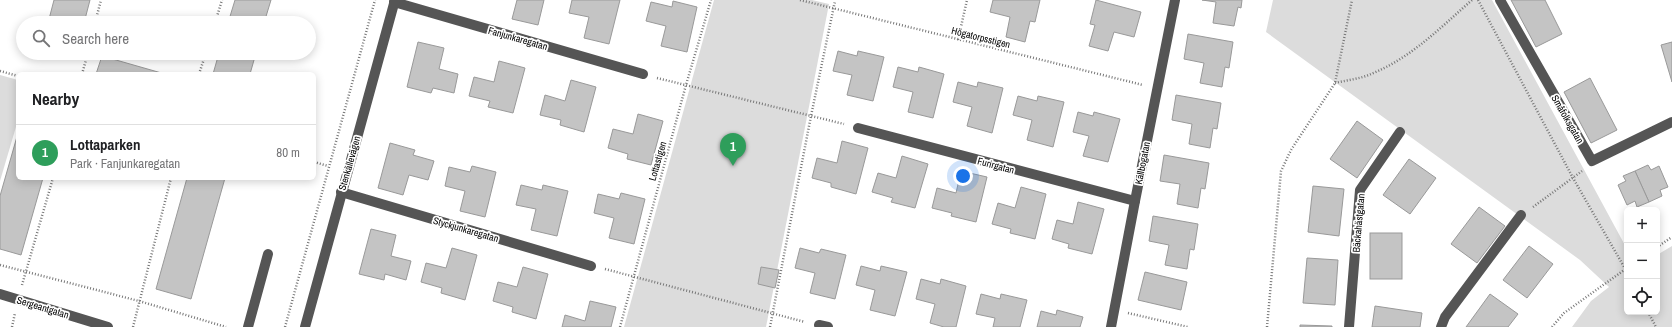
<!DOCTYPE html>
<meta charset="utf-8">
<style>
body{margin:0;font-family:"Archivo Narrow",sans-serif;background:#f2f2f2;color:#202124}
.controls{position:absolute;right:12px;bottom:12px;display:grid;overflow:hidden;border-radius:6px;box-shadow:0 2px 10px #0003}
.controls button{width:36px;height:36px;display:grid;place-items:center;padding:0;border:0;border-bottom:1px solid #e0e0e0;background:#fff;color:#202124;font:20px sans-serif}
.you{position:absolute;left:963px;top:176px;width:14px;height:14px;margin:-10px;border:3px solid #fff;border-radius:50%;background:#1a73e8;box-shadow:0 0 0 6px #1a73e833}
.badge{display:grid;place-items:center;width:26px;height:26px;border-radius:50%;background:#0b8043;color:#fff;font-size:13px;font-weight:700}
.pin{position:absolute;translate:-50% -33px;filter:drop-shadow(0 1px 2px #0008)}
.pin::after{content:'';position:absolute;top:21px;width:14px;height:12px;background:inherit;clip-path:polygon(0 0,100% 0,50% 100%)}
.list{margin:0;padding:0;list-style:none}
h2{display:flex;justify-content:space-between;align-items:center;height:52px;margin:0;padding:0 16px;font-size:17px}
h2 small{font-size:13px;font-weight:400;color:#757577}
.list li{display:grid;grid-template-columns:26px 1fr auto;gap:12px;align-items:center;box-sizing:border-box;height:56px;padding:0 16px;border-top:1px solid #e0e0e0}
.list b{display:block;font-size:15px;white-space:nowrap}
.list p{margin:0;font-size:13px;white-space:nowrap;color:#757577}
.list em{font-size:13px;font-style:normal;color:#757577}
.icon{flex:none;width:22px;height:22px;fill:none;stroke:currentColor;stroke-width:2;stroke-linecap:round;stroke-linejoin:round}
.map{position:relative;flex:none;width:1672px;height:327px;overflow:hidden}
.search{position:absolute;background:#fff;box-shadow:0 2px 10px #0003;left:16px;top:16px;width:300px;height:44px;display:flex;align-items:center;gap:10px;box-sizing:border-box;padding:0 14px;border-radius:22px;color:#757577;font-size:15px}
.panel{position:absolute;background:#fff;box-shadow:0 2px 10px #0003;left:16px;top:72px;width:300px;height:108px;border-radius:6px}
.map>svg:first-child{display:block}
</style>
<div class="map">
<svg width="1672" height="327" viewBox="0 0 1672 327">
<rect width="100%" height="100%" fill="#fff"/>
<g fill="#dcdcdc">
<path d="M714 0H812L829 4 766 327H624Z"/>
<path d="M1273 0H1492L1627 249V312H1657V255L1672 246V327H1572L1591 301 1609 287 1580 260 1266 32Z"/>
<path d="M0 75 18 80V120L0 181Z"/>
</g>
<g fill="#c4c4c4" stroke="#999">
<path d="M54 0H90L84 23H48Z"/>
<path d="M235 0H271L264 23H228Z"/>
<path d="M517 0H544L538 25 512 19Z"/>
<path d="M572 0H620L609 44 584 38 589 17 569 13Z"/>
<path d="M993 0H1040L1035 22 1030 21 1025 42 1006 37 1010 17 990 12Z"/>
<path d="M1096 0 1141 12 1134 37 1114 32 1108 51 1089 46 1095 25 1090 24Z"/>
<path d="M1202 0H1242L1241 8 1238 7 1234 26 1213 23 1216 2Z"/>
<path d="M1511 0H1545L1562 34 1536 47Z"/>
<path d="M673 1 697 7 687 52 661 46 666 26 646 21 651 2 672 7Z"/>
<path d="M1188 34 1233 42 1229 68 1225 67 1222 87 1200 83 1204 63 1184 59Z"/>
<path d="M418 42 444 48 439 69 458 74 454 93 433 88 431 93 407 87Z"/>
<path d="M1672 42V82L1661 45Z"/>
<path d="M838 51 857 56 858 51 884 57 873 101 847 95 852 75 833 71Z"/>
<path d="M219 53H256L250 74H213Z"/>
<path d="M102 56 165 74H96Z"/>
<path d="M499 61 525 68 513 113 488 107 490 101 469 96 474 77 494 82Z"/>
<path d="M898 67 918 72 919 67 944 74 933 118 908 112 913 92 893 87Z"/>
<path d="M1590 78 1617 130 1591 143 1564 92Z"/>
<path d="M571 80 596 87 584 132 560 125 561 120 540 115 545 95 565 101Z"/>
<path d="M958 82 977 87 978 82 1003 88 992 133 967 126 972 107 953 102Z"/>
<path d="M1176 95 1221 103 1217 129 1213 128 1210 148 1189 144 1192 124 1172 120Z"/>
<path d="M1018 96 1037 101 1038 96 1064 102 1053 147 1027 140 1032 120 1013 115Z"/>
<path d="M1078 112 1093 116 1094 112 1120 119 1108 162 1083 156 1089 136 1073 132Z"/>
<path d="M638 114 663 121 651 165 627 159 628 154 608 148 613 129 633 134Z"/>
<path d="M1357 121 1383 140 1357 178 1330 159Z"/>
<path d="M18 133V178H43L21 255 0 249V196Z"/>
<path d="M842 141 868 148 856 194 831 187V183L812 178 817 158 837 163Z"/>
<path d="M390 143 415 150 413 155 434 161 428 180 409 175 403 195 378 188Z"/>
<path d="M1164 155 1209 163 1205 189 1201 188 1198 208 1177 204 1180 184 1160 181Z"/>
<path d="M902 156 928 164 915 208 891 202 893 198 872 192 878 173 896 178Z"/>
<path d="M1409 159 1436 178 1410 214 1383 195Z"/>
<path d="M1648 165 1651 170 1659 166 1668 187 1660 190 1662 196 1649 202 1635 171Z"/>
<path d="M472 166 496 172 485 217 460 211 465 191 445 186 449 167 470 172Z"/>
<path d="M961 171 987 177 976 222 951 216 952 213 932 208 937 188 956 193Z"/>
<path d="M1635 171 1649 202 1637 207 1635 201 1627 205 1618 185 1626 181 1623 176Z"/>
<path d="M187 178H225L191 299 156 289Z"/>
<path d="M521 185 542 190 543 185 568 191 557 236 531 230 536 209 516 205Z"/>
<path d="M1313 186 1344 189 1339 236 1308 232Z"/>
<path d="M1021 187 1046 194 1035 239 1010 233 1011 229 992 224 998 203 1015 208Z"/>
<path d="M621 193 645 199 634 244 609 238 614 218 594 213 598 194 619 199Z"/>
<path d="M1078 202 1104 209 1092 254 1068 248 1069 244 1052 239 1057 220 1073 224Z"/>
<path d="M1479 207 1505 226 1477 263 1451 244Z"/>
<path d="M1153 216 1198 224 1194 250 1190 249 1187 269 1165 265 1169 245 1149 241Z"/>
<path d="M371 229 396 235 391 256 411 261 406 280 385 274 384 280 359 274Z"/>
<rect x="1370" y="233" width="32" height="46"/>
<path d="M1529 246 1553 264 1527 298 1503 280Z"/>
<path d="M452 248 477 255 465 300 441 293 442 288 421 282 426 263 446 268Z"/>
<path d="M800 248 819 253 821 249 846 255 835 299 810 293 815 273 795 268Z"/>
<path d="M1307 258 1338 260 1335 305 1303 303Z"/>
<path d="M861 266 880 271 881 266 907 272 895 316 870 310 875 290 856 285Z"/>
<path d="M523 267 548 274 536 319 512 312 513 307 493 301 498 282 517 287Z"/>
<path d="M761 267 779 270 775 288 758 284Z"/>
<path d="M1145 272 1187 282 1181 310 1138 300Z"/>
<path d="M921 279 940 284 941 279 966 286 956 327H944L930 323 935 304 916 299Z"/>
<path d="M981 294 1000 299 1001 294 1027 300 1020 327H993L995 318 976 314Z"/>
<path d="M1490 294 1518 314 1508 327H1466Z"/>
<path d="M590 301 616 307 611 327H562L565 315 585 321Z"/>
<path d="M1375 306 1422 313 1420 327H1372Z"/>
<path d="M1057 310 1083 317 1080 327H1037L1041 311 1056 315Z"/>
<path d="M1300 325 1332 326V327H1300Z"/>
</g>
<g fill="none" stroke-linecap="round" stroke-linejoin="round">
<g stroke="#777" stroke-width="2.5" stroke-dasharray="1 2" stroke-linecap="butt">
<path d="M800 0 1143 85"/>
<path d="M1478 0 1573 178 1627 272"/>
<path d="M95 23 101 0"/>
<path d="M215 23 222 0"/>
<path d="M958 40 967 0"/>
<path d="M0 71 18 76"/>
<path d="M82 74 88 53"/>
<path d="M199 74 206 53"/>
<path d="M657 78 844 124"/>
<path d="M1335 83C1347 80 1360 79 1371 74 1411 58 1440 28 1472 0"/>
<path d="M314 162 328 166"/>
<path d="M1533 207 1582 171"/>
<path d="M1657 247 1672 237"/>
<path d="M0 265 139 301 226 327"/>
<path d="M605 269 805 322"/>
<path d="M22 285 53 178"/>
<path d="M1648 312 1656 327"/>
<path d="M1128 313 1188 327"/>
<path d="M12 327 15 313"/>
<path d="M133 327 171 178"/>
<path d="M285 327 375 0"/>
<path d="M620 327 686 85 711 0"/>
<path d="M770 327 811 116 835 1"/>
<path d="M1267 327 1281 171 1291 150 1335 83 1352 0"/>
<path d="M1552 327 1564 313 1627 268"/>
</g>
<g stroke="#555" stroke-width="10">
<path d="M1500 0 1592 161 1672 122"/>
<path d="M394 2 643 74"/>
<path d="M858 128 1135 201"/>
<path d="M341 192 591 266"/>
<path d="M0 294 108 327"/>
<path d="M819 325 828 327"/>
<path d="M248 327 268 254"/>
<path d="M305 327 395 0"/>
<path d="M1111 327 1135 201 1175 0"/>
<path d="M1349 327 1360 190 1400 132"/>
<path d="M1441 327 1445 317 1521 215"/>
</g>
</g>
<g text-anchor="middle" stroke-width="3.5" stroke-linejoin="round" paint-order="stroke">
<g font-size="10" fill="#000" stroke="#fff">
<text transform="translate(981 37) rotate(14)" y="4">Högatorpsstigen</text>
<text transform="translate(518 38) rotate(16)" y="4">Fanjunkaregatan</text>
<text transform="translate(1568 119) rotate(60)" y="4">Småfolksgatan</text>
<text transform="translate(657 161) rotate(-74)" y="4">Lottastigen</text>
<text transform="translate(349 163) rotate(-74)" y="4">Stenkällevägen</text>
<text transform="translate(1142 163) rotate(-79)" y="4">Källbogatan</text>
<text transform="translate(996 165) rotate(15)" y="4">Furirgatan</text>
<text transform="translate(1358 223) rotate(-85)" y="4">Bäckahästgatan</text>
<text transform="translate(466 229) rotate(16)" y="4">Styckjunkaregatan</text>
<text transform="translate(43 307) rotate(17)" y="4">Sergeantgatan</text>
</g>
</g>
</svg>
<div class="controls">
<button>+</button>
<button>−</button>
<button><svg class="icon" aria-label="locate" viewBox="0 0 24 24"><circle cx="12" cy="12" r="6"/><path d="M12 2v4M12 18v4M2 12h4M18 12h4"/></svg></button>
</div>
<div class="you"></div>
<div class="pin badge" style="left:733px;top:166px;background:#2e9e5b">1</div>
<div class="search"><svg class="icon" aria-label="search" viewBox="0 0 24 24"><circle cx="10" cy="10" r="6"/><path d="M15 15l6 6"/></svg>Search here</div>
<section class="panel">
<h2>Nearby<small></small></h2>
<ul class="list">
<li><span class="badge" style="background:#2e9e5b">1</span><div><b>Lottaparken</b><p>Park · Fanjunkaregatan</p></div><em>80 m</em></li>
</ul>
</section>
</div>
